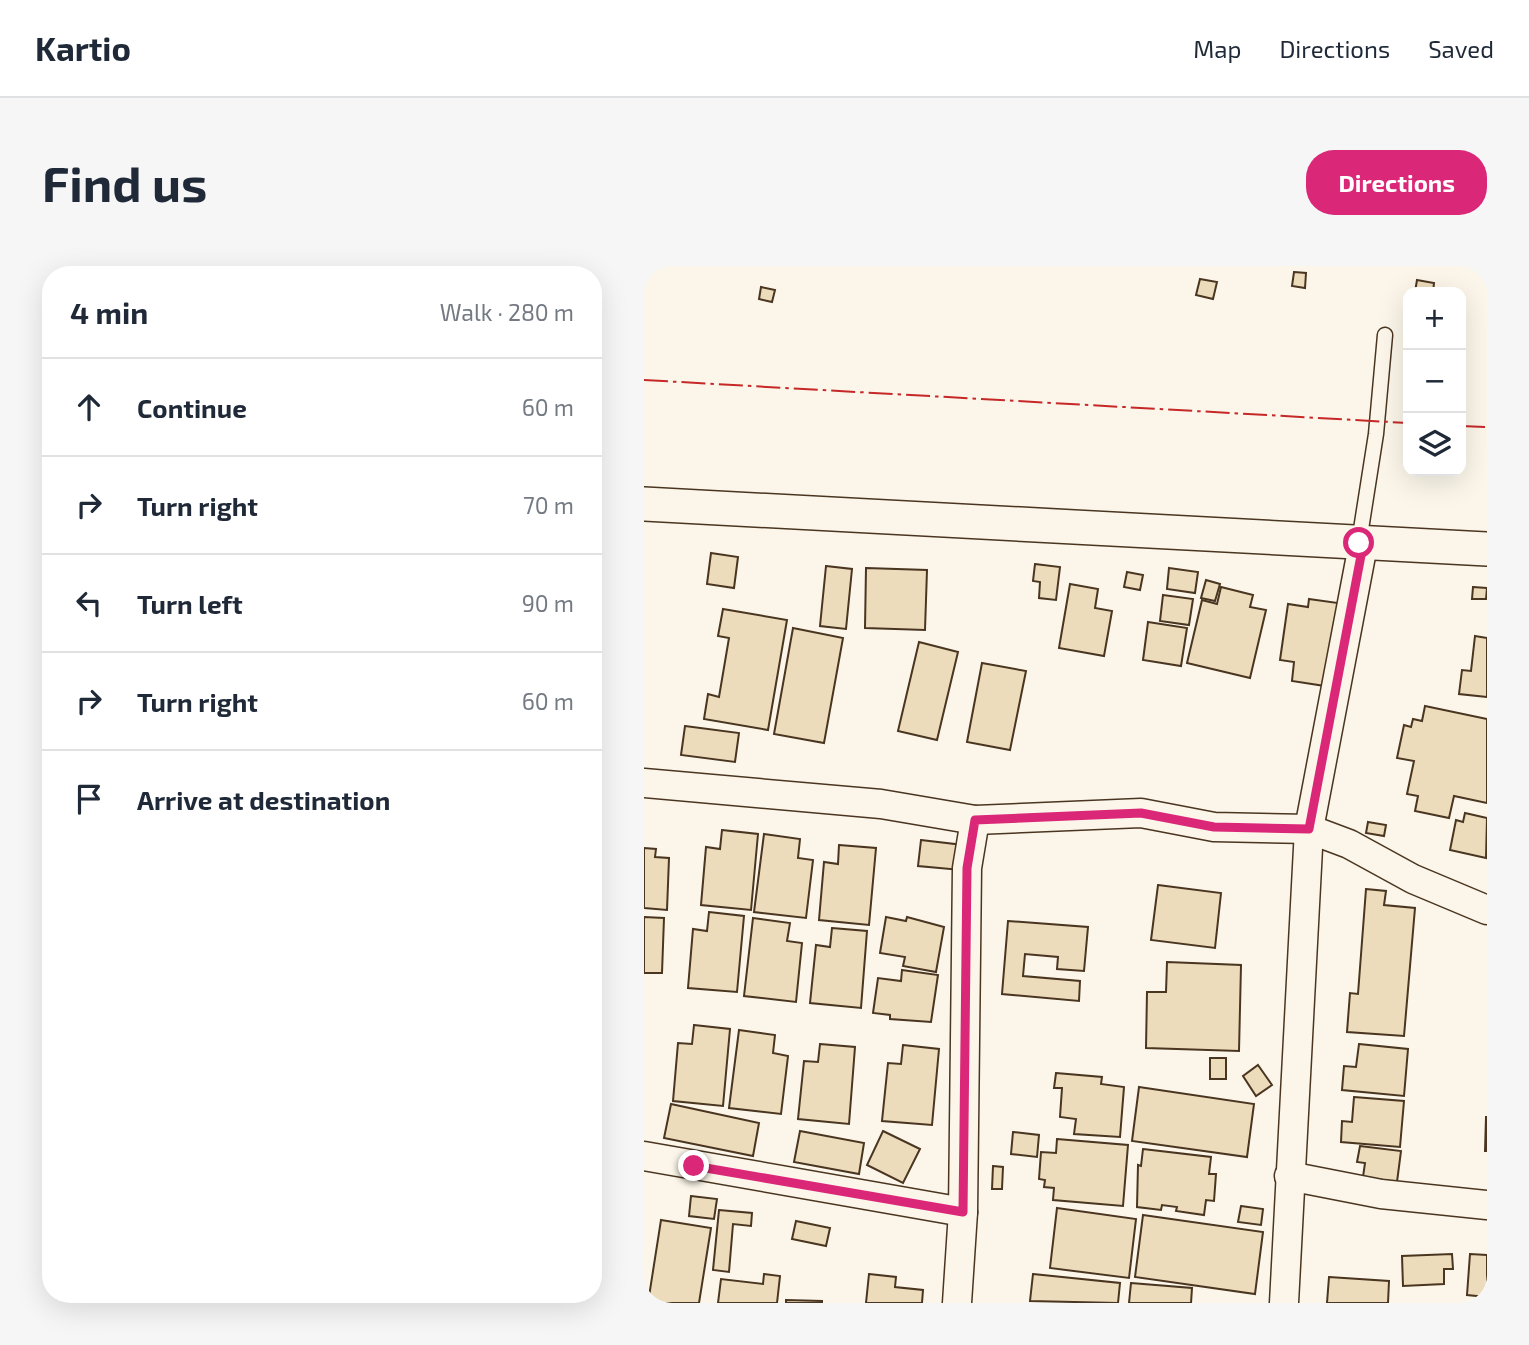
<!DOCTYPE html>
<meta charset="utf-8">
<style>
body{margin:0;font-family:"Exo 2",sans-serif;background:#f6f6f7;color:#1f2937}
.controls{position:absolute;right:21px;top:21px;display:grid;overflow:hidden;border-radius:14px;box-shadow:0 7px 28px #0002}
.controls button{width:63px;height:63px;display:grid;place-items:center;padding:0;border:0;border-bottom:2px solid #e0e1e3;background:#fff;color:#1f2937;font:35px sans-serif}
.stop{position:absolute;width:21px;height:21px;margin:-16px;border:5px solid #db2777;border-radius:50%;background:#fff}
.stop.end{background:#db2777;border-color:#fff;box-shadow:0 2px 7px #0008}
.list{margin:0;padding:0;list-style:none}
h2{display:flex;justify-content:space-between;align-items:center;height:91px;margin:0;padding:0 28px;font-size:30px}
h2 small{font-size:23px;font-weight:400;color:#747a83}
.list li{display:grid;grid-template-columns:46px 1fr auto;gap:21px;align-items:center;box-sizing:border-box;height:98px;padding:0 28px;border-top:2px solid #e0e1e3}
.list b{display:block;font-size:26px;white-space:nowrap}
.list em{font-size:23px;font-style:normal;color:#747a83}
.icon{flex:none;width:38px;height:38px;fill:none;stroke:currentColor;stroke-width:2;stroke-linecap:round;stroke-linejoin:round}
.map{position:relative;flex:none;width:843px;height:1037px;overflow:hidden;border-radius:28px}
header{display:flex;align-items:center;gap:42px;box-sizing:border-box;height:98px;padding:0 35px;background:#fff;border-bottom:2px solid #e0e1e3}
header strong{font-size:33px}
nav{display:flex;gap:38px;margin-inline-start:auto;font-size:24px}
.intro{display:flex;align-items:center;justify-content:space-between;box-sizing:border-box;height:168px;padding:0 42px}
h1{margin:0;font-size:49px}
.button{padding:18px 32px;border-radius:28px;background:#db2777;color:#fff;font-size:24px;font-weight:700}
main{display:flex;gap:42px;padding:0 42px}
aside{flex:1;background:#fff;border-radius:28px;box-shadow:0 7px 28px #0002}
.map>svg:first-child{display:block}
</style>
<header>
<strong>Kartio</strong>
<nav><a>Map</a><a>Directions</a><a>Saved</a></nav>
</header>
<div class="intro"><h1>Find us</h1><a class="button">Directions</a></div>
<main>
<aside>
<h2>4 min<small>Walk · 280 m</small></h2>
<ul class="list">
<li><svg class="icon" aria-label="ahead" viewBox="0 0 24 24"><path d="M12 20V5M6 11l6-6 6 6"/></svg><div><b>Continue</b></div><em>60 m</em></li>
<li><svg class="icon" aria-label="right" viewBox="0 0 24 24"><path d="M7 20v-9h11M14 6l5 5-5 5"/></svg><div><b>Turn right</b></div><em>70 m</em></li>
<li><svg class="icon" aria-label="left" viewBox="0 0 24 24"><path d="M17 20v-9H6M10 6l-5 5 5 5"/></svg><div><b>Turn left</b></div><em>90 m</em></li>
<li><svg class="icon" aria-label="right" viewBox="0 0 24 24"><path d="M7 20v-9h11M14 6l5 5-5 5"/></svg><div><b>Turn right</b></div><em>60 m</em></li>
<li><svg class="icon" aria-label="arrive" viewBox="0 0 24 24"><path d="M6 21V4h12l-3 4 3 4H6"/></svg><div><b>Arrive at destination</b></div></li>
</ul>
</aside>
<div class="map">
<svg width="843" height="1037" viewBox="0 0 843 1037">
<rect width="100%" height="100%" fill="#fbf6e9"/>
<g fill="#ecdcbc" stroke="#4a3520" stroke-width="2">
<path d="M650 6 662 7 661 22 648 20Z"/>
<path d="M556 13 573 16 569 33 552 29Z"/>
<path d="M773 14 790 17 789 26H771Z"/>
<path d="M117 21 131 24 128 36 115 33Z"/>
<path d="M67 287 94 291 90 322 63 318Z"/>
<path d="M391 298 416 301 412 334 395 332 396 316 389 315Z"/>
<path d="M182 300 208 303 202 363 176 360Z"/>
<path d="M222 302 283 304 281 364 221 362Z"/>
<path d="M525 302 554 306 551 327 523 323Z"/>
<path d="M483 306 499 309 496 324 480 321Z"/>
<path d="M562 314 576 318 571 335 557 332Z"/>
<path d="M426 318 454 323 451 342 468 345 460 390 415 382Z"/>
<path d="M577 321 609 329 606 341 622 344 606 412 543 397 558 334 573 338Z"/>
<path d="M829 321 843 322 842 333H828Z"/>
<path d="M519 329 549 333 545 359 516 355Z"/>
<path d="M665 333 694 337 681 420 648 415 650 396 636 394 644 338 664 341Z"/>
<path d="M79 343 143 354 124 464 60 453 64 428 75 431 85 372 74 370Z"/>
<path d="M504 356 543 362 537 400 499 394Z"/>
<path d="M149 362 199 372 180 477 130 468Z"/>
<path d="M831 370 843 372V431L815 428 818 404 827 405Z"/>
<path d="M275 376 314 386 293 474 254 465Z"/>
<path d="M338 397 382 405 366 484 323 476Z"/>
<path d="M781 440 843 453V537L810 530 805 552 771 545 774 530 763 528 770 495 753 492 760 459 767 461 769 453 778 455Z"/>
<path d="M41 460 95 467 91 496 37 489Z"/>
<path d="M821 547 843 552 842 592 806 584 812 554 819 556Z"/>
<path d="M724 556 742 559 740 570 722 567Z"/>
<path d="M78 564 114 568 107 644 57 639 62 581 76 583Z"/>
<path d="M120 568 156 573 154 592 169 594 162 652 110 646Z"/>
<path d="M277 574 319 579 317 604 274 600Z"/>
<path d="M195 579 232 582 225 659 175 654 180 596 194 598Z"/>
<path d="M0 582 12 583 11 591 25 592 23 644 0 642Z"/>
<path d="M514 619 577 627 571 682 507 674Z"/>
<path d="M722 623 742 625 740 639 771 642 760 770 703 766 706 727 714 728Z"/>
<path d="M65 646 100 650 93 726 44 722 49 663 63 665Z"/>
<path d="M0 651 20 652 18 707H0Z"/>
<path d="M242 651 262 655 263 651 300 661 292 706 259 700 261 691 236 687Z"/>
<path d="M109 652 146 657 143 675 158 677 152 736 100 730Z"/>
<path d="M364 655 444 661 440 705 413 703 414 691 381 688 379 710 436 715 435 735 358 728Z"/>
<path d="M188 662 223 665 217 742 166 737 172 679 186 681Z"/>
<path d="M523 696 597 699 595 785 502 782 503 726H522Z"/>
<path d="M258 704 294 709 287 756 246 753V749L229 747 234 712 257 715Z"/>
<path d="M50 759 86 763 79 840 29 835 34 777 48 778Z"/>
<path d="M95 764 131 769 129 787 144 790 137 848 85 842Z"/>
<path d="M176 778 211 781 205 858 154 853 160 795 174 796Z"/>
<path d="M715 778 764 783 760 830 698 824 700 800 712 801Z"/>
<path d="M259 779 295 783 288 859 238 855 244 797 257 798Z"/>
<rect x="566" y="792" width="16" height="21"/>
<path d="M614 799 628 819 612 830 599 810Z"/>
<path d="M412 807 458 811 457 818 480 821 476 871 430 868 432 853 416 851 418 822H410Z"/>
<path d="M495 821 610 838 603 891 488 875Z"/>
<path d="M710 831 760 835 756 881 697 876 698 855 708 856Z"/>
<path d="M27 838 115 857 109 890 20 872Z"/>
<path d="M842 851H843V885H841Z"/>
<path d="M156 865 220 877 215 908 150 896Z"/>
<path d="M239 865 276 883 259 917 223 899Z"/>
<path d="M369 866 395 869 393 891 367 888Z"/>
<path d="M413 873 484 879 479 940 409 934 410 922 400 921 401 914 395 913 397 886 412 887Z"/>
<path d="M716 880 757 885 753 916 719 911 721 897 713 896Z"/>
<path d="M499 883 567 891 565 908H572L570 935 562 934 560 949 532 945 533 941 518 939 517 944 493 941 494 899 497 900Z"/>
<path d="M349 900 359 901 358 923H348Z"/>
<path d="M47 930 73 933 70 953 45 950Z"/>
<path d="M597 940 619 943 617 959 594 956Z"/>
<path d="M413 942 492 953 485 1012 406 1002Z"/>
<path d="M75 944 108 947 107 960 89 958 85 1006 69 1004Z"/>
<path d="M499 949 619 966 611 1028 491 1011Z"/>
<path d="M17 954 67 962 55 1037H4Z"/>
<path d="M152 955 186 962 182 980 148 973Z"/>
<path d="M808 988 809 1003H800V1018L759 1020 758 990Z"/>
<path d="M826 988 843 989V1031L823 1029Z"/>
<path d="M120 1008 136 1010 133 1037H74L77 1013 119 1018Z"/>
<path d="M225 1008 252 1011 251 1021 279 1024 278 1037H222Z"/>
<path d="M389 1008 476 1017 474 1037 386 1035Z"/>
<path d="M685 1011 745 1015 744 1037H683Z"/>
<path d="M487 1017 548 1022 547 1037H485Z"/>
<path d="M142 1034 178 1035V1037H142Z"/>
</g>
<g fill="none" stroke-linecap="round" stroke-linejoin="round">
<defs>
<path id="service" d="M715 276 732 168 741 69"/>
<g id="minor">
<path d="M0 517 237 538 331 554 497 547 570 561 665 563 705 578 769 613 843 644"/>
<path d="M0 890 319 946"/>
<path d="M645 910 737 928 843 939"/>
<path d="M313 1037 319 946 323 602 331 554"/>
<path d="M640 1037 665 563 719 279 715 277"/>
</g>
<path id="tertiary" d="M0 238 843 283"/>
</defs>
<use href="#service" stroke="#4a3520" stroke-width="17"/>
<use href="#minor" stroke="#4a3520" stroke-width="31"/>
<use href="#tertiary" stroke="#4a3520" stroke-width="36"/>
<use href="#service" stroke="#fbf6e9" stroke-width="14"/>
<use href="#minor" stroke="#fbf6e9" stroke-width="28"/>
<use href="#tertiary" stroke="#fbf6e9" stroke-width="33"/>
<g stroke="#c62828" stroke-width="2" stroke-dasharray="24 5 3.5 5" stroke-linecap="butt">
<path d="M0 114 764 157"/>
<path d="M817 160 843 161"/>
</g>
</g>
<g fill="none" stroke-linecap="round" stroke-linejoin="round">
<path stroke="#db2777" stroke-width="9" d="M50 900 319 946 323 602 331 554 497 547 570 561 665 563 719 279 715 277"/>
</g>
</svg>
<div class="controls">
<button>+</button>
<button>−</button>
<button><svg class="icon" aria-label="layers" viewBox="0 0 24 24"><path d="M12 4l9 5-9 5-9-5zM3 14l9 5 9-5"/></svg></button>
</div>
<div class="stop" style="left:715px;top:277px"></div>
<div class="stop end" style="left:50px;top:900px"></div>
</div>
</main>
